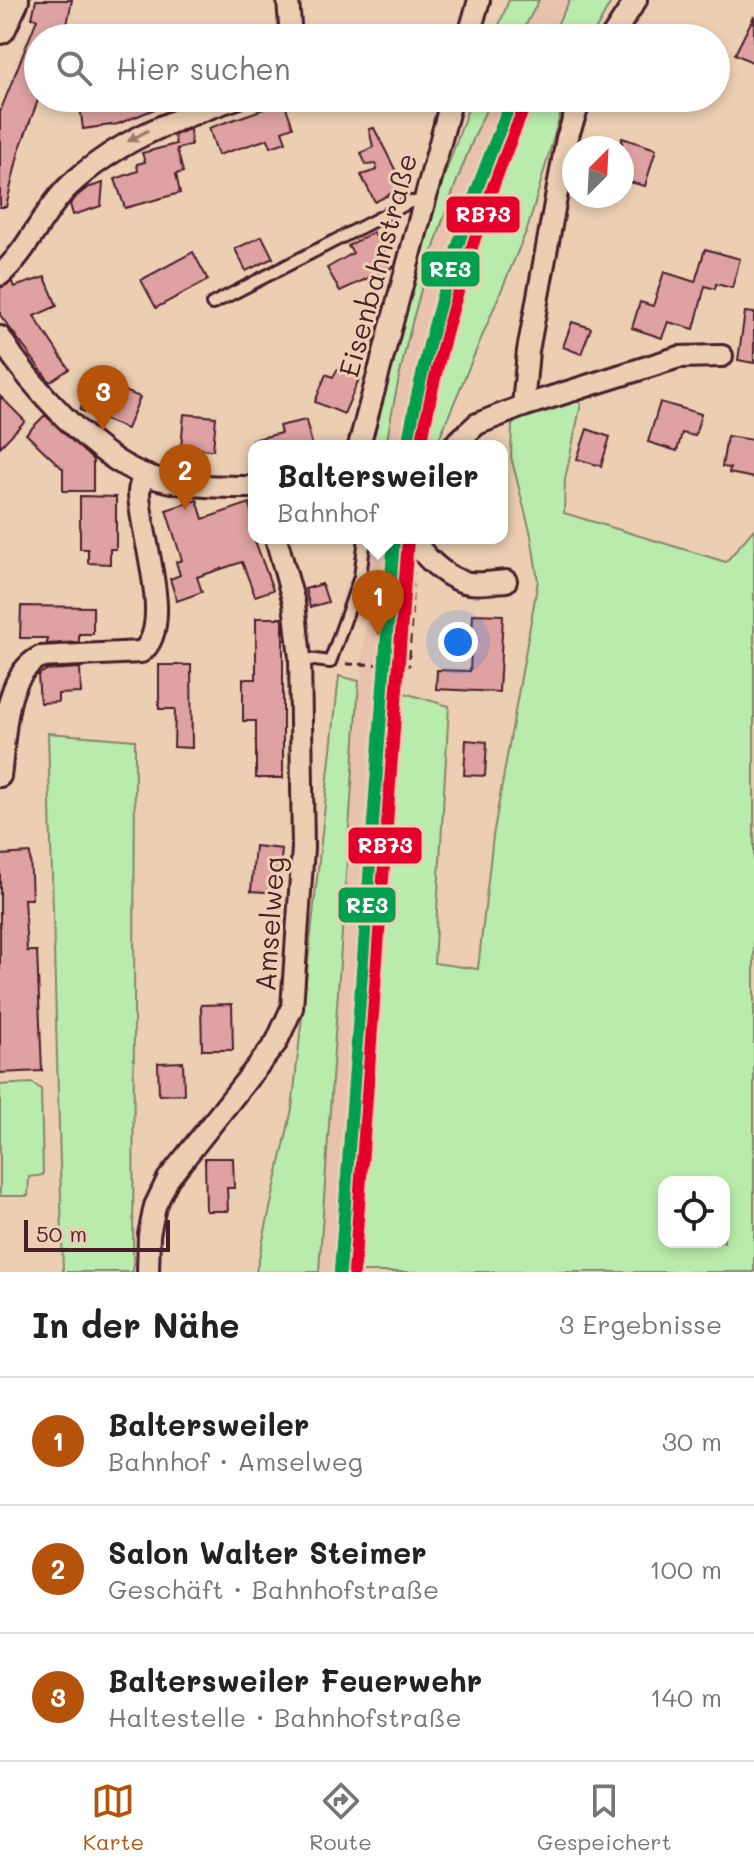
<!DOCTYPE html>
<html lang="de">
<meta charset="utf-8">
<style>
body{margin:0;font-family:Mali,sans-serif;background:#f6f6f6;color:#222}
.controls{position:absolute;right:24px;bottom:24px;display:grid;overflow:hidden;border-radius:16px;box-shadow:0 4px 12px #0003}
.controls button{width:72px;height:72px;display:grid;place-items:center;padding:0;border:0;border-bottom:2px solid #e0e0e0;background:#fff;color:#222;font:40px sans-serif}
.compass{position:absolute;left:562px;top:136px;width:72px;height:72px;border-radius:50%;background:#fff;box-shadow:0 4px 12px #0003;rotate:24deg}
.scale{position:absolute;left:24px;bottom:20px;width:146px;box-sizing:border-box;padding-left:8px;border:4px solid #4a1f2b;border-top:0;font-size:22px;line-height:28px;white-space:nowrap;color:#4a1f2b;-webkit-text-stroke:6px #eccfb3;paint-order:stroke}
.you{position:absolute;left:458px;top:642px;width:28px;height:28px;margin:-20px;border:6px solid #fff;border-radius:50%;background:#1a73e8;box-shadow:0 0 0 12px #1a73e833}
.badge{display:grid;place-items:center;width:52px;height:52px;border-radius:50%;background:#b45309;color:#fff;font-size:26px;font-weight:700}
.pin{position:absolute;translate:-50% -66px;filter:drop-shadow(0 2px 4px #0008)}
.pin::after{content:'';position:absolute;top:42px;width:28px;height:24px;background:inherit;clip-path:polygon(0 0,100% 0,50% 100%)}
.popup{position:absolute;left:248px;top:440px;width:260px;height:104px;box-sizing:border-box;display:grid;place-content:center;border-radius:16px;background:#fff;filter:drop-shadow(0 2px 6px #0005);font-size:26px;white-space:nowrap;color:#767676}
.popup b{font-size:30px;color:#222}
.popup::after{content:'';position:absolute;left:50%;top:100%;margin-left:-16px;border:16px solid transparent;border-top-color:#fff}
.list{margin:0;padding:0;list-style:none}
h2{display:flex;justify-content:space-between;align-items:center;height:104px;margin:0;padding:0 32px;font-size:34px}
h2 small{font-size:26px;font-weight:400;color:#767676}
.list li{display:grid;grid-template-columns:52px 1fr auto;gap:24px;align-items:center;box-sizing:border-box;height:128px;padding:0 32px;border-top:2px solid #e0e0e0}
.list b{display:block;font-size:30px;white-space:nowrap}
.list p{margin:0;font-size:26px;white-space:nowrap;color:#767676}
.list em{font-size:26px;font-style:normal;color:#767676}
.icon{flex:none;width:44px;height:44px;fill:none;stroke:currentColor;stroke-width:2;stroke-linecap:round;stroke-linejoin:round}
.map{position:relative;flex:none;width:754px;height:1272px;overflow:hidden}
.search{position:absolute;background:#fff;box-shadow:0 4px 12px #0003;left:24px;right:24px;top:24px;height:88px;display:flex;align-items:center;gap:20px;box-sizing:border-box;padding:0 28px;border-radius:44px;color:#767676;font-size:30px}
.sheet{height:488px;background:#fff}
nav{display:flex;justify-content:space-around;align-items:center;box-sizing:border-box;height:112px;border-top:2px solid #e0e0e0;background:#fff;font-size:22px;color:#767676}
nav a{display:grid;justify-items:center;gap:4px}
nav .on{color:#b45309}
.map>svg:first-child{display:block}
</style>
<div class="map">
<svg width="754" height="1272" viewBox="0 0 754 1272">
<rect width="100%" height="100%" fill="#eccfb3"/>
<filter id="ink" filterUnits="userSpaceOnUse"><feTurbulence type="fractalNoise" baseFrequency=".0125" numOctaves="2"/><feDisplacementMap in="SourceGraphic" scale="16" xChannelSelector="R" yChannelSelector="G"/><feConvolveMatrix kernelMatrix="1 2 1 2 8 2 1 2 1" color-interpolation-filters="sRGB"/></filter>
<g filter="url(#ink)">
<g fill="#e8c2ae">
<path d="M539 0H570L550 38H519Z"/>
<path d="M491 98H521L458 264 440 322 414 446H386L414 316 431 256 447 206Z"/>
<path d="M373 538H404V548L411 564 409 653 399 655 389 721 350 1272H319L357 718Z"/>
</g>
<g fill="#b9ecac" stroke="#82866c" stroke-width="2" fill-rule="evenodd">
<path d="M509 0H539L519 38H494Z"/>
<path d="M570 0H612L591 38H550Z"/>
<path d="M472 98H491C441 209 406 326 386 446H366L446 171Z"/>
<path d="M521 98H565L528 227 436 446H414C434 326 471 209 521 98Z"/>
<path d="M577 401 581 404 565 479 564 513 726 562 754 529V1272H350L394 690 449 706 434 963 478 969 493 836 538 581 531 535 511 457 512 425 517 420ZM724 1182V1242H664V1182Z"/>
<path d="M339 676 359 681 319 1272H256L292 1109Z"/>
<path d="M48 733 135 740 133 1272H63Z"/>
<path d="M32 1083 41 1089 43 1175 29 1177 28 1196H0V1085Z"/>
</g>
<g fill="#dda2a1" stroke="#4a1f2b" stroke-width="2">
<path d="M36 0H72L67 25 60 38H38V100L19 151 6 207H0V112L37 19 32 18Z"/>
<path d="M754 16V63L735 54Z"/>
<path d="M79 98H190V101L168 110 167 104 118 124 83 129Z"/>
<path d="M284 102 293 127 282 131 286 142 271 147 268 139 218 155 209 128Z"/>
<path d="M374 128 404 187 375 202 361 175 377 170 376 164 366 165 361 153 373 147 369 129Z"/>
<path d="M190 129 191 145 177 149 183 172 176 174 180 193 125 208 115 179 138 171 137 164 145 162 142 153 176 144 174 135Z"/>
<path d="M622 138 656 149 645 186 622 180Z"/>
<path d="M103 183 101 206 73 215 70 204 77 196 87 188Z"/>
<path d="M373 232 393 267 340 291 327 268 353 253 348 246Z"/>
<path d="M262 236 273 258 246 271 235 249Z"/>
<path d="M705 249 740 259 732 288 716 284 715 289 705 286 694 329 668 322 662 338 632 328 640 302 653 306 664 272 695 282Z"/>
<path d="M193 252 208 280 156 308 141 280Z"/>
<path d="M45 277 57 306 34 316 69 369 50 382 0 315V288L12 282 14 287Z"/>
<path d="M745 312 754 313V363L738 360Z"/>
<path d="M572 322 591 328 581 354 563 347Z"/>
<path d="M337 370 359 379 344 414 315 402 326 374 333 377Z"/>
<path d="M92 378 140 397 127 429 80 410Z"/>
<path d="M0 396 25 421 0 447Z"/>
<path d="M660 402 701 414 695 436 682 433 677 451 648 442Z"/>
<path d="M184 414 216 417 213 450 181 447Z"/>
<path d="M45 415 93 460V491H63V469L26 434Z"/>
<path d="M306 420 312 446H253L252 440 281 433 279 426Z"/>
<path d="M587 429 610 437 601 466 577 459Z"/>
<path d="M727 436 754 440V478L729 473 730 468 722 467Z"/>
<path d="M80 496 116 497V549H110V564L88 563V549H80Z"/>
<path d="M197 500 203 519 250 503 254 538 273 590 255 596 242 562 197 577 202 592 177 601 170 579 180 575 176 562 182 560 166 510Z"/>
<path d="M322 584 328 602 310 607 305 589Z"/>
<path d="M21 606 93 607V634H79V642L47 644V638H20Z"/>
<path d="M473 614 503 615 499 692 436 689 437 670 470 671Z"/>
<path d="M256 618H283V778H256V721H243V679H256Z"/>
<path d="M159 665H191L192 748 174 747 175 709H159Z"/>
<path d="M80 668 81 693 58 694V702L40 703 38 675 47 670Z"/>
<path d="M466 740 487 742 485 776 464 775Z"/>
<path d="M255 846 282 849 278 893 251 891Z"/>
<path d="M30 853 32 899H24L27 951H37L42 1071 0 1073V855Z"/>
<path d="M232 1004 233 1050H202L201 1005Z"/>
<path d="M183 1062 184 1094 159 1095 158 1063Z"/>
<path d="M205 1158H233L234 1188H227L228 1211H206Z"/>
</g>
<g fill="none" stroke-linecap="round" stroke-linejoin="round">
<defs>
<g id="service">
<path d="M212 304 410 202H424"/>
<path d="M300 658 330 662 360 577 365 538"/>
</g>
<g id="minor">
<path d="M288 0 291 38"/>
<path d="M468 38 479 0"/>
<path d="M611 38 636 0"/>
<path d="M0 275C28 251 42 213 68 187 117 140 174 120 237 98"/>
<path d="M0 337C28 383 93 456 145 475 179 487 218 487 254 487"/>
<path d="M523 406 528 351 567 138 581 98"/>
<path d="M359 446 452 98"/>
<path d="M453 446 477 424 523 406 679 357 722 356"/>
<path d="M416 538C418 554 446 576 461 581 474 586 493 582 506 581"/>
<path d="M0 776C6 737 2 677 40 657L141 652C176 627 139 531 139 493 139 487 142 480 143 475"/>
<path d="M148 1272 149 1235 155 1206 168 1179 276 1043 292 1008 303 848 300 658 294 603 276 538"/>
</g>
<path id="secondary" d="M0 28 13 0"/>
</defs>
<use href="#service" stroke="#4a1f2b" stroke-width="16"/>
<use href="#minor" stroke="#4a1f2b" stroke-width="26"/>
<use href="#secondary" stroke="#4a1f2b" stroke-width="36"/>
<path stroke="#4a1f2b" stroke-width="3" stroke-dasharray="8 6" stroke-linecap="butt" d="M346 664 409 665 413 572"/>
<use href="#service" stroke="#eccfb3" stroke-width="10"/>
<use href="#minor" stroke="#eccfb3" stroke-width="20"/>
<use href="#secondary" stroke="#eccfb3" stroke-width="30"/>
<defs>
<g id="rail-1">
<path d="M407 446C429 325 465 211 513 98"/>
<path d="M340 1272 394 538"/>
</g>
<g id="rail-2">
<path d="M421 446C442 327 479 215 526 103"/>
<path d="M354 1272 408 539"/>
</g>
</defs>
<use href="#rail-1" stroke="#eccfb3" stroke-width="18"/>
<use href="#rail-2" stroke="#eccfb3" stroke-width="18"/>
<use href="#rail-1" stroke="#049f4f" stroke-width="12"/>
<use href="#rail-2" stroke="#e4002b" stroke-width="12"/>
</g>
<defs><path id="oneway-solid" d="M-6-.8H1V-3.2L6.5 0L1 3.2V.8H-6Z" transform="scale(2)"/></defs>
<use fill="#9b776f" href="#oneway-solid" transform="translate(138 136) rotate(151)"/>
</g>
<g text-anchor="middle" stroke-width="6" stroke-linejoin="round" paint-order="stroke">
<g font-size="28" fill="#4a1f2b" stroke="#eccfb3">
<text transform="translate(378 265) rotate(-75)" y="10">Eisenbahnstraße</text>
<text transform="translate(270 924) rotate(-86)" y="10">Amselweg</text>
</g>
</g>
<g stroke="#eccfb3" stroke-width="3">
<rect x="445" y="195" width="76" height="39" rx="8" fill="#e4002b"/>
<rect x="420" y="250" width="61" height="38" rx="8" fill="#049f4f"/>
<rect x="347" y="826" width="76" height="39" rx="8" fill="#e4002b"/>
<rect x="337" y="886" width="60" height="38" rx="8" fill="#049f4f"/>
</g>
<g font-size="22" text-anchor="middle" font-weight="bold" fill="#fff">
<text x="483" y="222">RB73</text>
<text x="450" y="277">RE3</text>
<text x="385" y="853">RB73</text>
<text x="367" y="913">RE3</text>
</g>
</svg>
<div class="controls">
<button><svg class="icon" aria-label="locate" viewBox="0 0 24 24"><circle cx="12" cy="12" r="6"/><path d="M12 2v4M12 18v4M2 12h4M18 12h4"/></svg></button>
</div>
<svg class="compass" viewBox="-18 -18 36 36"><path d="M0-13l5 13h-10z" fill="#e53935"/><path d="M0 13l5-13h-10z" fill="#767676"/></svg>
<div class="scale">50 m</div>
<div class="you"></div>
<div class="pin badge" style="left:378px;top:636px">1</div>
<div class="popup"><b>Baltersweiler</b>Bahnhof</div>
<div class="pin badge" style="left:185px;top:510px">2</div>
<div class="pin badge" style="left:103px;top:431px">3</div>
<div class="search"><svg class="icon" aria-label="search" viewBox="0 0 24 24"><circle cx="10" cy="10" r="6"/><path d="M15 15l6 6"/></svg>Hier suchen</div>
</div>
<section class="sheet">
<h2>In der Nähe<small>3 Ergebnisse</small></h2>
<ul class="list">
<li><span class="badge">1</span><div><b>Baltersweiler</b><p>Bahnhof · Amselweg</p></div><em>30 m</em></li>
<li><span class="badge">2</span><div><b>Salon Walter Steimer</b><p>Geschäft · Bahnhofstraße</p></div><em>100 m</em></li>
<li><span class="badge">3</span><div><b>Baltersweiler Feuerwehr</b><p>Haltestelle · Bahnhofstraße</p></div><em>140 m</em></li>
</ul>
</section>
<nav>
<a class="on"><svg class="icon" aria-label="map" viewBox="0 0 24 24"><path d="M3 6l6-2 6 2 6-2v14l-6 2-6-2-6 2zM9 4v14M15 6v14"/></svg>Karte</a>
<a><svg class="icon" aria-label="directions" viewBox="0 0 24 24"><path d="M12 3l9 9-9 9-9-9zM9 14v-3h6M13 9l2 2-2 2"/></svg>Route</a>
<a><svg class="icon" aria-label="saved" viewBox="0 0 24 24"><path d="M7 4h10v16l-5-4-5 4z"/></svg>Gespeichert</a>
</nav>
